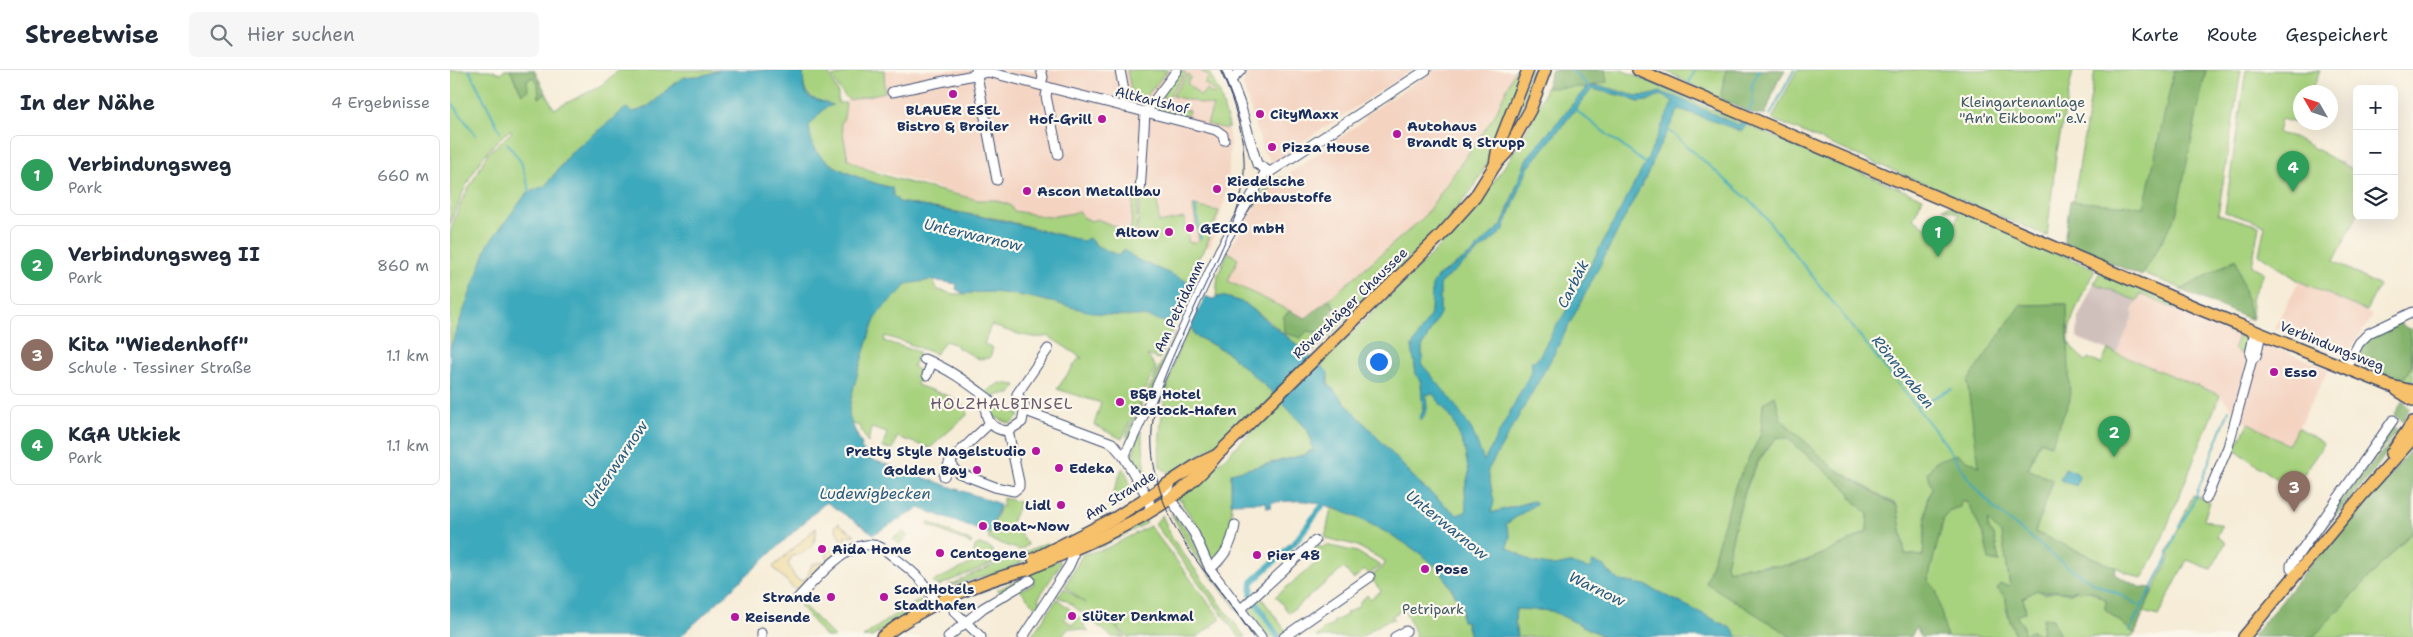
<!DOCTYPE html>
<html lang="de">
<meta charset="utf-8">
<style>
body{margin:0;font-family:"Shantell Sans",sans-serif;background:#f6f6f7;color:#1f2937}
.controls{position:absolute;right:15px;top:15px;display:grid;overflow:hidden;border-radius:8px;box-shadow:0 5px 20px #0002}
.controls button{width:45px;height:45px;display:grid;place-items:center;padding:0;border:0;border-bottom:1px solid #e0e1e3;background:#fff;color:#1f2937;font:25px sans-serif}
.compass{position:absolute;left:1843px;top:15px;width:45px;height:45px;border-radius:50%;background:#fff;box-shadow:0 5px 20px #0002;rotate:309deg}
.you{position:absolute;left:928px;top:291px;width:18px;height:18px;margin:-12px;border:4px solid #fff;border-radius:50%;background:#1a73e8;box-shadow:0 0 0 8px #1a73e833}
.badge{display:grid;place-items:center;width:32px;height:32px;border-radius:50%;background:#b5179e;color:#fff;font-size:16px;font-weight:700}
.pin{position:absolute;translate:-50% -41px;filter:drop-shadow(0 1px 2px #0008)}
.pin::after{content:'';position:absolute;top:26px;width:18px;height:15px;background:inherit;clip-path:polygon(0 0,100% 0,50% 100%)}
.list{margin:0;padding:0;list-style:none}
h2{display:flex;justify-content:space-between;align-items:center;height:65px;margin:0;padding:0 20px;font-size:21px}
h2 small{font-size:16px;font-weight:400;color:#747a83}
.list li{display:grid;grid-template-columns:32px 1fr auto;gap:15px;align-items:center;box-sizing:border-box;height:80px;margin:0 10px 10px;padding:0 10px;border:1px solid #e0e1e3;border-radius:8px}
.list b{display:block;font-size:19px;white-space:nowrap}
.list p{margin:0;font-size:16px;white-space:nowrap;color:#747a83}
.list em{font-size:16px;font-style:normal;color:#747a83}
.icon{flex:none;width:28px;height:28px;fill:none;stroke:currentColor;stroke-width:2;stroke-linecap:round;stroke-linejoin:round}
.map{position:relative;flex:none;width:1963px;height:567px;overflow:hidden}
header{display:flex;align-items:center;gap:30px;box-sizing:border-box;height:70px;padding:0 25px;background:#fff;border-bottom:1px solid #e0e1e3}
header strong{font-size:24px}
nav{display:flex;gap:28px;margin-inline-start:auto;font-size:18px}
.search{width:350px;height:45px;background:#f6f6f7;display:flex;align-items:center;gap:12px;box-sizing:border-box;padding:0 18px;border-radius:8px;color:#747a83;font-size:19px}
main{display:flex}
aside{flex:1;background:#fff}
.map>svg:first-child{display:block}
</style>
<header>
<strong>Streetwise</strong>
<div class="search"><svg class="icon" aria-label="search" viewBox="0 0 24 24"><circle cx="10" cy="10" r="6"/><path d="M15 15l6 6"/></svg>Hier suchen</div>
<nav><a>Karte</a><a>Route</a><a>Gespeichert</a></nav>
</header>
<main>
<aside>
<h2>In der Nähe<small>4 Ergebnisse</small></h2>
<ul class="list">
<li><span class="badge" style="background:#2e9e5b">1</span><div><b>Verbindungsweg</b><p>Park</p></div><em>660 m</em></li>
<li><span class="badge" style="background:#2e9e5b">2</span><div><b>Verbindungsweg II</b><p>Park</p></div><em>860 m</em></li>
<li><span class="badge" style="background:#8d6e63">3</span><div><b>Kita &quot;Wiedenhoff&quot;</b><p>Schule · Tessiner Straße</p></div><em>1.1 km</em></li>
<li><span class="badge" style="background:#2e9e5b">4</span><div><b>KGA Utkiek</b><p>Park</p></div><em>1.1 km</em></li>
</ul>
</aside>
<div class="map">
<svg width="1963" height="567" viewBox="0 0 1963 567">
<rect width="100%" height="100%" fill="#fbf7ec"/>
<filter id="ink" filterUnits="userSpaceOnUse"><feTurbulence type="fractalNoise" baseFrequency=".02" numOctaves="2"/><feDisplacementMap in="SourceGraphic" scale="10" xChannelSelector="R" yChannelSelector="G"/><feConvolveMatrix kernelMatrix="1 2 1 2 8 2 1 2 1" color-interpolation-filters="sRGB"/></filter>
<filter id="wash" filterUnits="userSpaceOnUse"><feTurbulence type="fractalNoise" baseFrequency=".0096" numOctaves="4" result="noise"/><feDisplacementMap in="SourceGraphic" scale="20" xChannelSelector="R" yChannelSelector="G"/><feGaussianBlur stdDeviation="1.12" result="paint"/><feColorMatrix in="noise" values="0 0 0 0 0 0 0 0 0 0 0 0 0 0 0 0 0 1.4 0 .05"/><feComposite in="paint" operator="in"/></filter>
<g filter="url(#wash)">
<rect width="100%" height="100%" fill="#f6ecd7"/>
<g fill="#f4d3c1">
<path d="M394 0H757L776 48 780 72 778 119 761 176 756 177 744 195 735 198 648 149 641 151 633 147 630 142 599 147 564 141 544 130H528L406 94 398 89 391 53 394 48 397 24 388 5 394 3Z"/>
<path d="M790 0H962L843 78 824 94 813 80 793 16 795 5Z"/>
<path d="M984 0H1065L1045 45 973 148 856 248 777 211 788 189 778 182 811 127 832 109 916 49 914 46Z"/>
<path d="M1849 211 1923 245 1900 280 1897 282 1834 258 1823 259Z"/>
<path d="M1690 224 1788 266 1791 263 1879 299 1838 376 1794 351 1770 325 1667 283 1684 244 1682 243Z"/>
</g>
<path fill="#d0c0bc" d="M1644 213 1687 231 1682 242 1684 244 1667 283 1627 268 1628 248Z"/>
<g fill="#a7d27e" stroke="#61806e">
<path d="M0 0H40L51 3 55 0H60L72 24 77 10 83 7 88 14 89 27 96 23 104 39 149 17 169 0H269C264 2 259 4 254 5 247 7 237 5 231 9 213 19 205 38 183 42L122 82 95 116 76 123 0 278V162L11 132 38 83 62 62 60 60C28 84 14 118 0 154Z"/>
<path d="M353 0H377L388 23V33H396L394 48 391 53 398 89C423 107 495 121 528 130H544L560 135 564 141 599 147 630 142 633 147 641 151 647 149 676 161 681 159 683 126 688 127 686 159 682 166 687 170 690 128 707 127 709 153 734 148 739 173 749 171 743 136 769 141 756 177 742 197 747 201 741 213 688 190 674 180 669 186 647 176 644 172 633 171 554 150 449 132 443 125 442 118C422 113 372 97 363 76 361 70 360 63 359 56L375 37 381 35C359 29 352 25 353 0Z"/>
<path d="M406 0H434L435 22 400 30C390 24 388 16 382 7Z"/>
<path d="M677 0H718L690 34 683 31Z"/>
<path d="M731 0 736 3 717 29 711 26Z"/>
<path d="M750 0H758L770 24 779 57 776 59 757 54 763 36 722 26 738 4 741 7 737 13 751 26 756 19 763 25 765 22 754 13 759 7Z"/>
<path d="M1065 0H1074L1040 88 1024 117 999 148 973 175 863 282 860 279 853 280C833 264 794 223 766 227L768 205 778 182 788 189 778 211 840 241 833 247 857 261 877 264 886 239 879 229 973 148 1045 45Z"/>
<path d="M1081 0H1087L1086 4 1068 47 1056 67Z"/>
<path d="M1102 0H1171L1186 6 1347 77 1473 128 1463 149 1482 161 1483 158 1500 165 1509 144 1493 138 1499 136 1645 199C1638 215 1613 257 1620 274 1623 280 1631 287 1636 291L1638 288 1651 294 1658 280 1770 325 1707 481 1692 509 1585 462 1603 411 1578 400 1590 371 1600 375 1618 280 1616 234 1570 235 1530 397 1506 384 1486 391 1482 418 1477 430 1473 486 1455 484 1447 435 1382 397 1330 349 1325 327 1313 333 1311 364 1286 414 1257 513 1342 567H1288L1281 558 1195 515 1170 511 1157 501 1132 498 1120 493 1105 496 1082 492 1057 477 1060 466 1056 454 1087 433 1083 431 1041 443 1038 400 972 294V277L990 243V213L1053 161 1078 98 1142 19 1173 26 1188 32 1197 31 1210 25 1226 27 1209 22C1181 35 1165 12 1137 17L1077 88 1052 155 1030 174 1024 182 987 207 982 217 981 244 962 276 966 304 971 313 973 341 977 340 976 323 983 324 1003 350 1014 377 1019 403 1015 418 1016 442 1007 445 972 416 878 314V303L870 294C954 209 1067 118 1102 0Z"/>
<path d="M1214 0H1329L1311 44 1270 29Z"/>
<path d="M1347 0H1623L1606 86 1597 166 1322 49Z"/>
<path d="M1645 0H1791L1768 144 1809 156 1802 196 1814 202 1801 229 1803 248 1617 172Z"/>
<path d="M1796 0 1870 1 1861 22H1850L1849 54 1831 49 1828 63 1844 67 1907 102V146L1884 191 1929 216 1916 241 1849 211 1809 184 1815 155 1775 142Z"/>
<path d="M709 29 713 32V38L727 42 729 38 739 41 738 44 726 48 710 42 704 37Z"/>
<path d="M831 107 803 137 802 136 821 113Z"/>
<path d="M1651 200 1791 260V263L1799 269 1797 279 1790 283 1783 279 1788 266 1690 224 1687 231 1644 213Z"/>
<path d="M443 209 482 210 488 220 504 224H514L506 219 508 214 702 243 723 255 724 258 709 289 697 285 706 297 672 369 644 355 651 333 607 319 629 288H632L598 266C584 271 555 260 541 255L534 274 543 278 540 288 529 289 507 277V275L495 271 486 284 459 274 458 272 457 273 435 266 434 271 469 282 463 296 471 303 467 315 501 327 517 339V345L480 378 447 367 443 379 432 378 437 363 421 358 418 373 409 356 402 354 412 375 402 360 399 351 398 285 421 253Z"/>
<path d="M740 258 743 260 744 265 778 283 822 322 857 359 864 376 862 377 864 382 857 384 781 403 782 460 776 478 762 491 753 464 733 435 732 430H728L729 426 768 394 802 361 793 352 770 372 720 404 710 397C707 358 715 323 725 288 728 277 735 269 740 258Z"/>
<path d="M1959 259H1963V317L1951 313 1962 295Z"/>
<path d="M726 262 716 284 718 285 698 330 696 325Z"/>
<path d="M550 313 566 315 561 324H551L544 327 537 321Z"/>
<path d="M691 332 692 339 678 371 677 364Z"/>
<path d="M542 335 569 344V346L561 354 542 346Z"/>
<path d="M1799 353 1838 375 1848 357 1874 374 1843 420 1784 379Z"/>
<path d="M691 360 696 404 694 406C678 390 683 379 691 360Z"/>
<path d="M1327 367 1337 368 1400 422 1401 428 1418 444 1417 461C1394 474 1369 488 1343 494 1321 500 1303 492 1278 501L1276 494C1288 449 1294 402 1327 367Z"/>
<path d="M672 399H674C684 420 682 425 663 438L658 437Z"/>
<path d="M1743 425 1760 432 1754 449 1772 456 1767 466 1776 473 1761 499 1737 490 1708 546 1693 542 1720 487 1717 483Z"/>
<path d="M553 428 570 432 562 452 578 475 570 480 538 469 550 437H553Z"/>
<path d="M1511 431 1518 433 1534 466 1540 490 1549 492 1544 465 1539 459 1537 449 1552 464 1560 516 1556 528 1557 542 1566 567H1497L1478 510 1494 447Z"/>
<path d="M881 438C913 446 969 477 991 502 995 507 998 514 1001 519 1008 530 1014 538 1012 551L1015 550 1020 567H964L966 564 954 539 942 546 944 549 934 552 911 567H866L874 559 884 554 883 552 897 545 896 543 909 536 908 534 917 525 920 529 931 521 920 507 934 496 935 491 905 475 875 468Z"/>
<path d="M721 443 739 462 755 497 793 547 744 484Z"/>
<path d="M712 445 722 468 795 567H789L705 454Z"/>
<path d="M695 450 697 453 653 476 633 480 661 469Z"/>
<path d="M478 452 522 472 521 474 478 455Z"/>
<path d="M700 456 771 549 747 567H678L664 555 675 567H662L616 530 607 527 614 518 636 534 615 516 633 484 655 479Z"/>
<path d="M1963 461V567H1863Z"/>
<path d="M454 462 458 466 449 474 443 468Z"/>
<path d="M596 473 603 475 556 500 497 517 518 506Z"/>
<path d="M529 474 541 478 548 491 488 516 482 512 522 493 525 476Z"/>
<path d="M876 475 907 482 931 496 919 504 915 500 903 509 894 498 839 543 826 526 870 490 860 479 869 476 872 478Z"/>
<path d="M609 490 611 493 588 529 590 531 586 538 570 520 584 514 579 503Z"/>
<path d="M577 506V507L552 523 547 520Z"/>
<path d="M1587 520 1595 524 1607 521 1619 524 1627 520 1640 521 1656 530 1655 539 1685 564 1680 567H1610L1603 549H1593L1592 566 1574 565 1573 555 1566 546 1576 541 1573 528Z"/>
<path d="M810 526 836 561 830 565 807 530Z"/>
<path d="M474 528 469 536 422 567H413L444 545Z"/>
<path d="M607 529 620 539 614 549 623 555 628 547 635 552 633 555 639 561 619 558 611 567H581Z"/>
<path d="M804 533 826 567H818L800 540Z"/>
<path d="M352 534 385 567H376L350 536Z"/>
<path d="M1066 538 1102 541 1155 567H1067L1065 550Z"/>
</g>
<g fill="#85b46d" stroke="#507266" fill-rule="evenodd">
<path d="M60 0H84L96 23 89 28 88 14 83 7 77 10 78 21 72 24Z"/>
<path d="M1102 0H1155L1157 12 1137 17 1096 18Z"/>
<path d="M1276 0H1335L1327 13 1315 45 1304 44 1270 29Z"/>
<path d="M1724 0H1756L1726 146 1692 206 1614 173 1620 131 1694 137Z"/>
<path d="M1786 189 1802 250 1731 220Z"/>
<path d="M879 229 884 237 874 263 857 261 851 268 834 263 833 247 840 241 856 248Z"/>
<path d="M1617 234 1620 330 1601 375 1590 371 1578 399 1603 410 1585 462 1666 498 1664 504 1690 517 1703 518 1685 564 1655 539 1656 530C1652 528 1645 522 1640 521 1634 521 1633 523 1627 520 1618 524 1616 522 1607 521 1598 520 1598 525 1587 520L1573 528 1576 542 1566 546 1573 555 1574 565 1581 561 1592 565 1593 548 1603 549 1610 567H1566L1557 542 1556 528 1547 519 1550 514 1560 516 1552 465 1537 450 1539 459 1544 465 1549 492 1539 490 1534 466 1518 433 1511 431 1510 437 1500 440 1494 447 1478 510 1486 519 1497 567H1471L1466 557 1461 567H1342L1256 513 1286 414 1311 364 1313 333 1325 326 1331 349 1382 397 1447 436 1455 484 1473 486 1477 430 1482 418 1477 403 1486 391 1506 384 1529 396 1517 312 1570 235ZM1327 367 1337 368 1400 422 1401 428 1418 444 1417 461C1401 471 1358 493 1339 495 1318 497 1299 494 1278 501L1276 494C1288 450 1293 400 1327 367Z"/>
<path d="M1948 253 1959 259 1962 295 1951 313 1913 298C1911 294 1908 288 1908 283 1908 268 1937 258 1948 253Z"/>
<path d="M1953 331 1959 338 1954 352 1944 345Z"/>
<path d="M1957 354 1921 405 1868 465 1898 421Z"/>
<path d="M1945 358 1948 360 1905 410 1940 360Z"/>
<path d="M1963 376V461L1863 567H1802L1880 471 1937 410Z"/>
</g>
<g fill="#eeda9e" stroke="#84847e">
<path d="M388 453 405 465 395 466 396 476 378 491 376 482 386 478 392 472 385 457Z"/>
<path d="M366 458C367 475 358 483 342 486L338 494 345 508 351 511 357 508 362 494 374 492 375 494 349 518 344 519 323 497Z"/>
</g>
<g fill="#3da9bc" stroke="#2c6c8d" fill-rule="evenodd">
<path d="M269 0H353L354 19 359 27 383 35 375 38 359 56C360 63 361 70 363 76 372 97 422 113 442 118L443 125 449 132 554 151 633 171 639 168 647 176 669 186 674 180 688 190 741 213 739 219 762 229 772 226 795 233 870 294 878 303V314L972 416 1007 445 1016 442 1015 418 1019 403 1014 377 1003 350 983 324H976L977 340 971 351 969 348 973 341 971 313 966 304 962 276 981 244 982 216 987 207 1024 182 1030 174 1052 155 1077 88 1137 17C1165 12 1181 35 1209 22L1226 27 1288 55 1294 51 1298 53 1291 61 1229 39 1203 89 1202 95 1103 286 1038 400 1044 432 1041 443 1083 431 1087 433 1056 454 1060 466 1057 477 1082 492 1105 496 1120 493 1141 499 1142 492 1155 496 1157 501 1170 511 1195 515 1281 558 1288 567H1155L1102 541 1066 539 1065 550 1067 567H1020L1016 551H1012L1011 544H1013C1010 530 1000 515 992 504 973 477 889 434 856 431 845 430 833 432 822 432L821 437 817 438 816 432 781 433V403L857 384 860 380 864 382 862 377 864 376 863 374 860 376 862 372 857 359 822 322 778 283 744 265 743 259 725 252 723 255C713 252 701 247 690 246 676 246 664 246 651 244 610 236 557 216 515 224L506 219 507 214 482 210 456 214C450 226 433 233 426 248 420 259 398 333 399 343 401 355 407 365 412 375L411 378 414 380 412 386 550 434 539 464 469 438 424 464 376 432 230 567H0V278L38 174 77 123 95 116 122 82 176 38 183 42C205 38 213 19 231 9 237 5 247 7 254 5 259 4 264 2 269 0ZM1142 19 1173 26 1188 32 1197 31 1210 25 1223 31 1196 92 1113 246 1107 254 1087 290 1081 291 1082 300 1034 391 1022 360 1000 328 972 294V277L990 243V213L1053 161 1078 98Z"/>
<path d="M1615 398 1627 403 1629 407 1626 416 1610 410Z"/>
</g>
<path fill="#f6ecd7" d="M742 216 756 224 739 259 725 253Z"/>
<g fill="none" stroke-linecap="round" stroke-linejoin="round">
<g stroke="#3da9bc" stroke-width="2">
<path d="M19 0 50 61"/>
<path d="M1122 0 1140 18"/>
<path d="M1239 13 1245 0"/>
<path d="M0 30 26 66"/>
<path d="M1124 39 1196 94"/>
<path d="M1299 43 1303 31 1302 14 1309 0"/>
<path d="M1320 45 1344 0"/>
<path d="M1217 59 1308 138 1495 373 1522 414 1546 440 1618 497 1645 514 1669 524 1690 536"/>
<path d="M57 73 71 92 80 122"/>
<path d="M745 135 751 169"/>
<path d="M1466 336 1502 319"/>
<path d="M1729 457 1741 438 1779 340"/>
<path d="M1679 561 1716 491 1726 463"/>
</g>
<path stroke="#3da9bc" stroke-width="6" d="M828 567 801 524 802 512 845 472 872 436"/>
</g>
</g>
<g filter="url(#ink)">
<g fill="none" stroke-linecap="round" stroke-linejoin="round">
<defs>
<g id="minor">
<path d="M526 0 547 110"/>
<path d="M670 0 675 26 674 37"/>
<path d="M777 0 790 34 807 94 820 102 976 0"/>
<path d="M781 10 791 0"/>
<path d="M591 15 593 7 591 0"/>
<path d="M598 17 596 26 608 84"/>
<path d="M442 22 538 2 766 60 773 65 774 70"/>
<path d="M690 123 695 43 727 0"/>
<path d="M474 289C498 298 519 314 539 329 531 345 540 360 558 361L572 352 575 336 567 324 598 279"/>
<path d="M1802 289 1800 284 1805 261"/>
<path d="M1896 298 1909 273 1919 263 1963 242"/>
<path d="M477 305 482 292"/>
<path d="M576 341 662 373 674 387 699 430 700 438 696 444"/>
<path d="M674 387 770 180 816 101"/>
<path d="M500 391 505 400 509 403 545 417 564 421 569 417V412L558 361"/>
<path d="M494 406 500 391 540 353"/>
<path d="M721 412 717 424 744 463 760 499 811 567"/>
<path d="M1756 429 1778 377 1802 289 1806 286 1811 264"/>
<path d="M760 499C775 486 782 474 785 455"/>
<path d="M1847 504 1841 499V495L1943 350"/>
<path d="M347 529C364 511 397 471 423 475 433 476 442 486 449 491 466 504 478 515 486 535"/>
<path d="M791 539 865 471"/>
<path d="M504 541 531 567"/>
<path d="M311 567V563"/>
<path d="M498 567 533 538 580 510"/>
<path d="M573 567 619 496 623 487V480"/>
<path d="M834 567 920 507"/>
<path d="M945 567 956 561"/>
</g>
<g id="major">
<path d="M1188 0 1747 238 1941 316 1963 321"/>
<path d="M1045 95 1048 77 1078 0"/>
<path d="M1947 320 1963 330"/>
<path d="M1941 384 1963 352"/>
<path d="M584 489 665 448 748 394 765 386"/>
<path d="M432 567C471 537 529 511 577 500 642 470 721 444 767 385L992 164 1025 127 1045 95 1057 82 1080 40 1095 0"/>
<path d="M1794 567 1913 424 1963 368"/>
</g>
</defs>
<use href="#minor" stroke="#3c4b70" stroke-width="11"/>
<use href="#major" stroke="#3c4b70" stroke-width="14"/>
<use href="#minor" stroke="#fff" stroke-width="9"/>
<use href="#major" stroke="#f7c06b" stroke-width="11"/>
<path stroke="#1b2f5e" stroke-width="1" d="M770 0C786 34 798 76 793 114 790 139 779 162 769 185 756 213 743 240 731 268 707 322 692 357 709 417 725 477 771 516 803 567"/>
</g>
</g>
<g fill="#b5179e" stroke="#fbf7ec" stroke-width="2">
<circle cx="503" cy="24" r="5"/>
<circle cx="810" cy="44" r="5"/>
<circle cx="652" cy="49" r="5"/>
<circle cx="947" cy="64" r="5"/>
<circle cx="822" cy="77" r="5"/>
<circle cx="767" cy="119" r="5"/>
<circle cx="577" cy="121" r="5"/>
<circle cx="740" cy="158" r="5"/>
<circle cx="719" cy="162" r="5"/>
<circle cx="1824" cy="302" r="5"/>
<circle cx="670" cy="332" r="5"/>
<circle cx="586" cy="381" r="5"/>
<circle cx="609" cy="398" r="5"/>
<circle cx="527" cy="400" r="5"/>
<circle cx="611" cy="435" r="5"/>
<circle cx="533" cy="456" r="5"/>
<circle cx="372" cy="479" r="5"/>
<circle cx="490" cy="483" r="5"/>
<circle cx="807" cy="485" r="5"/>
<circle cx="975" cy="499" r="5"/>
<circle cx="381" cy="527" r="5"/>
<circle cx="434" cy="527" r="5"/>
<circle cx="622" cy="546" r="5"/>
<circle cx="285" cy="547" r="5"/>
</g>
<g text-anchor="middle" stroke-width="4.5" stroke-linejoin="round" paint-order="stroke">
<g font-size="14" fill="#1b2f5e" stroke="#fbf7ec">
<text transform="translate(702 30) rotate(14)" y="5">Altkarlshof</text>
<text transform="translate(900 233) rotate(-44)" y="5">Rövershäger Chaussee</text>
<text transform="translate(729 236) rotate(-65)" y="5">Am Petridamm</text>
<text transform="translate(1882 276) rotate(22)" y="5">Verbindungsweg</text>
<text transform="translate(670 425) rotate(-32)" y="5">Am Strande</text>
</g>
<g font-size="14" fill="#3e5866" stroke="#fbf7ec">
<text x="1573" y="37">Kleingartenanlage<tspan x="1573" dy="16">"An'n Eikboom" e.V.</tspan></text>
<text x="983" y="544">Petripark</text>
</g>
<g font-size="14" font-weight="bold" fill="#1b2f5e" stroke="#fbf7ec" text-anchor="start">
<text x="503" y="45" text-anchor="middle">BLAUER ESEL<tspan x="503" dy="16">Bistro &amp; Broiler</tspan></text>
<text x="820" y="49">CityMaxx</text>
<text x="642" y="54" text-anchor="end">Hof-Grill</text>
<text x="957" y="61">Autohaus<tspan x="957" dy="16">Brandt &amp; Strupp</tspan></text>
<text x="832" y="82">Pizza House</text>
<text x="777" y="116">Riedelsche<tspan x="777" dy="16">Dachbaustoffe</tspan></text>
<text x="587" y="126">Ascon Metallbau</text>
<text x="750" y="163">GECKO mbH</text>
<text x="709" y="167" text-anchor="end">Altow</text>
<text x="1834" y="307">Esso</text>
<text x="680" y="329">B&amp;B Hotel<tspan x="680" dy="16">Rostock-Hafen</tspan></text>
<text x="576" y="386" text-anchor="end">Pretty Style Nagelstudio</text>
<text x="619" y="403">Edeka</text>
<text x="517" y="405" text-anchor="end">Golden Bay</text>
<text x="601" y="440" text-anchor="end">Lidl</text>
<text x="543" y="461">Boat~Now</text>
<text x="382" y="484">Aida Home</text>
<text x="500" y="488">Centogene</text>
<text x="817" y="490">Pier 48</text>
<text x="985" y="504">Pose</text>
<text x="444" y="524">ScanHotels<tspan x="444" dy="16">Stadthafen</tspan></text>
<text x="371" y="532" text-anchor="end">Strande</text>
<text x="632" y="551">Slüter Denkmal</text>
<text x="295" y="552">Reisende</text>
</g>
<g font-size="15" font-style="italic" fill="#275a7f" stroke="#fbf7ec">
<text transform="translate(523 165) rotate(13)" y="5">Unterwarnow</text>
<text transform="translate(1123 214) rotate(-63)" y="5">Carbäk</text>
<text transform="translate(1453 302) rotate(51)" y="5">Rönngraben</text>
<text transform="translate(166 394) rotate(-56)" y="5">Unterwarnow</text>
<text x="425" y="429">Ludewigbecken</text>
<text transform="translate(997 455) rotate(39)" y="5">Unterwarnow</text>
<text transform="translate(1147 519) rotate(26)" y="5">Warnow</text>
</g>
<g font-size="16" letter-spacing="1" fill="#6a5a6d" stroke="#fbf7ec">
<text x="552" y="339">HOLZHALBINSEL</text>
</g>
</g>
</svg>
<div class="controls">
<button>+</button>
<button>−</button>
<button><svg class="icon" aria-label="layers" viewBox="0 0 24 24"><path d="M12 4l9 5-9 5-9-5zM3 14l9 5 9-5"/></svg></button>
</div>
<svg class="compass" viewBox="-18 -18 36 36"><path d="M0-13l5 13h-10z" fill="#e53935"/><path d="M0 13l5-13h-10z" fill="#747a83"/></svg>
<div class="you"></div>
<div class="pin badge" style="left:1488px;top:187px;background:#2e9e5b">1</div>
<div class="pin badge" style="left:1664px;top:387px;background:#2e9e5b">2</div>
<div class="pin badge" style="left:1844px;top:442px;background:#8d6e63">3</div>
<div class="pin badge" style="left:1843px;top:122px;background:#2e9e5b">4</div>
</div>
</main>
